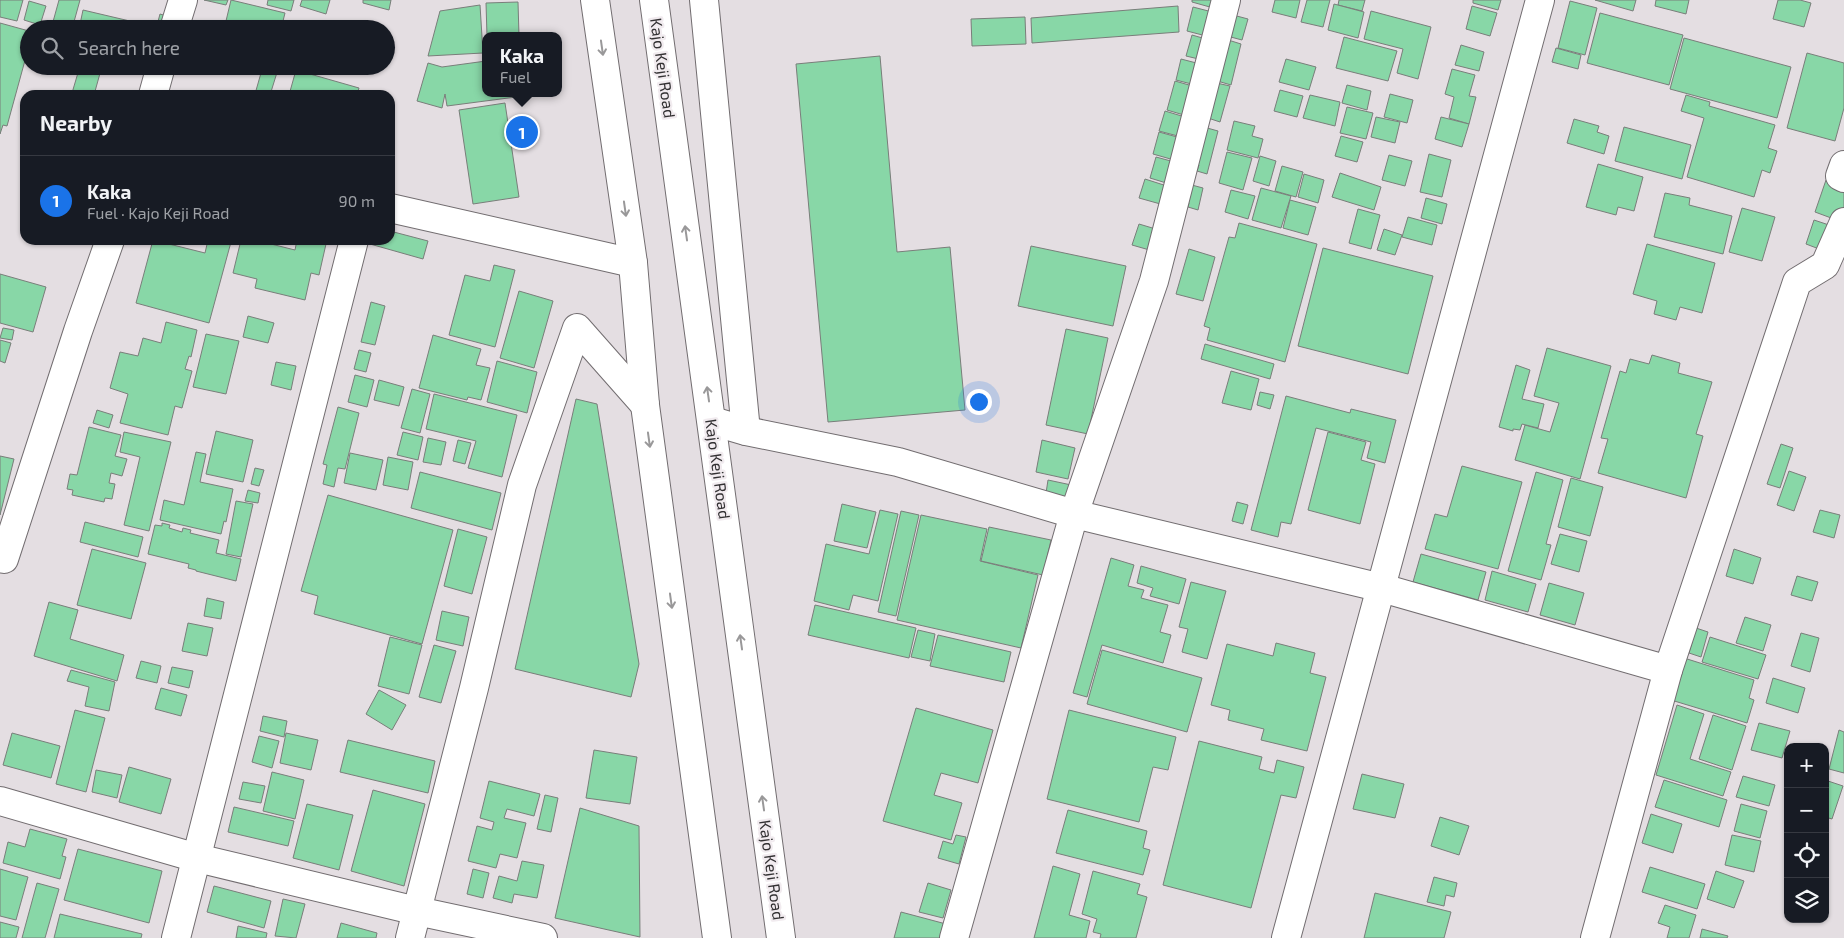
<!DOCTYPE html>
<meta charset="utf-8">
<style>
body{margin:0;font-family:"Exo 2",sans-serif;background:#242831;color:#f1f3f6}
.controls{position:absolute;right:15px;bottom:15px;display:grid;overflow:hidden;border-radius:10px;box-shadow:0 1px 4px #0004}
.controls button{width:45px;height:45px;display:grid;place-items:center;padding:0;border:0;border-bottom:1px solid #363941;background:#171b24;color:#f1f3f6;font:25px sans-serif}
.you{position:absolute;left:978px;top:401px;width:18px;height:18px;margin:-12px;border:4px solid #fff;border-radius:50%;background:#1a73e8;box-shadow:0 0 0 8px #1a73e833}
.badge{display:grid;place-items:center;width:32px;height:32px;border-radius:50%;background:#1a73e8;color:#fff;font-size:16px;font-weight:700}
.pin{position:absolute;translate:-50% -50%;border:2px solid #fff;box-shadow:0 1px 5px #0006}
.popup{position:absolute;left:482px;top:32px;width:80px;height:65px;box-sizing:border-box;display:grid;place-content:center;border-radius:10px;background:#171b24;filter:drop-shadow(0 1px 4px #0005);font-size:16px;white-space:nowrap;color:#9ea1a6}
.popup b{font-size:19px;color:#f1f3f6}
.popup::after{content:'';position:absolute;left:50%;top:100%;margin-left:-10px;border:10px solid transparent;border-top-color:#171b24}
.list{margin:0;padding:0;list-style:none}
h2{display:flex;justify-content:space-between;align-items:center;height:65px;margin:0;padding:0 20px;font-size:21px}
h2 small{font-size:16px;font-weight:400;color:#9ea1a6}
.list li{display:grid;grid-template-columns:32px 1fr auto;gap:15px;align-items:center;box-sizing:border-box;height:90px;padding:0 20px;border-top:1px solid #363941}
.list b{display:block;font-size:19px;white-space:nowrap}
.list p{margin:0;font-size:16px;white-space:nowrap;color:#9ea1a6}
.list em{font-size:16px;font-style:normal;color:#9ea1a6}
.icon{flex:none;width:28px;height:28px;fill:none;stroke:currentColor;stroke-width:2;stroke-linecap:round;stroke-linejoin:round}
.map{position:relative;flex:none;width:1844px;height:938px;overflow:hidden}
.search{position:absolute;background:#171b24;box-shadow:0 1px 4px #0004;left:20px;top:20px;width:375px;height:55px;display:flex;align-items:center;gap:12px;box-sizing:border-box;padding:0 18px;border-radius:28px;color:#9ea1a6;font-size:19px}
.panel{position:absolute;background:#171b24;box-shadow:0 1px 4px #0004;left:20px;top:90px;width:375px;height:155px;border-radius:15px}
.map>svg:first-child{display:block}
</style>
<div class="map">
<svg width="1844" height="938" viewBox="0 0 1844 938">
<rect width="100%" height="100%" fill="#e4dee2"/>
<g fill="#88d7a7" stroke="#797e7a">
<path d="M0 0H23L17 21 0 17Z"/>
<path d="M59 0H80L72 29H51Z"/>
<path d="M204 0H228L226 5Z"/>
<path d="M231 0 285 13 281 29H256L226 21Z"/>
<path d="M268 0H294L291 11 267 5Z"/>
<path d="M302 0H330L326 14 300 6Z"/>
<path d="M363 0H391L389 10 363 3Z"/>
<path d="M1192 0H1219L1217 9 1192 2Z"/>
<path d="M1275 0H1300L1296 18 1272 12Z"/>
<path d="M1307 0H1330L1323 27 1301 22Z"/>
<path d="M1339 0H1365L1362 11 1338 5Z"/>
<path d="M1473 0H1501L1498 10 1473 3Z"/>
<path d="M1595 0H1636L1633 11Z"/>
<path d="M1656 0H1689L1686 14 1655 6Z"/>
<path d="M1778 0H1800L1811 3 1804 27 1773 19Z"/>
<path d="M29 1 46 6 40 25 24 20Z"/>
<path d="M1570 1 1597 8 1585 55 1558 48Z"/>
<path d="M518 2 519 36H487L486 3Z"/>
<path d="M1334 4 1364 12 1358 38 1328 30Z"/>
<path d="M480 5 483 53 428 56 440 11Z"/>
<path d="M1178 6 1179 32 1032 43 1031 18Z"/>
<path d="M1472 6 1497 13 1490 36 1466 29Z"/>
<path d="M1193 7 1216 13 1210 37 1187 31Z"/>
<path d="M83 10 134 22 132 29H79Z"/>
<path d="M1371 11 1431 27 1418 79 1397 73 1403 49 1364 39Z"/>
<path d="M1600 13 1683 35 1669 85 1587 63Z"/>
<path d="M160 14 173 18 170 29H156Z"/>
<path d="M1233 15 1248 19 1242 40 1227 36Z"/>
<path d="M1025 17 1026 44 972 46 971 19Z"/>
<path d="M0 23 29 31V47L24 64 7 126 3 125 0 134Z"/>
<path d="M1192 35 1213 41 1207 61 1186 56Z"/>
<path d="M1344 37 1397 51 1388 81 1336 68Z"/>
<path d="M1684 38 1791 67 1777 118 1670 89Z"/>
<path d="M1225 39 1241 44 1231 85 1214 80Z"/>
<path d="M1461 45 1484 52 1479 71 1455 65Z"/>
<path d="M1556 48 1581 55 1578 69 1552 62Z"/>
<path d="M1807 53 1844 63V108L1835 141 1787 128Z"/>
<path d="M880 56 897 252 950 247 965 410 828 422 796 64Z"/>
<path d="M1181 59 1208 66 1203 87 1176 80Z"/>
<path d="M1286 59 1316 67 1309 90 1279 82Z"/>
<path d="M486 61V93H515L516 97 447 106 445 94 442 108 417 101 428 63 442 67Z"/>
<path d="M80 66H102L94 95H78L72 93Z"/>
<path d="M263 66H279L270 95 255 94Z"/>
<path d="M1452 69 1475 75 1469 96 1476 97 1469 124 1449 118 1454 97 1445 94Z"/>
<path d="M296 70 359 88 357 95H289Z"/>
<path d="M1175 81 1203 89 1194 118 1167 110Z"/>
<path d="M1212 82 1230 86 1220 122 1208 118Z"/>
<path d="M1347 85 1371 91 1367 110 1342 103Z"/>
<path d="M1280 90 1303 96 1297 117 1274 111Z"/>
<path d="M1390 94 1413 100 1407 123 1384 117Z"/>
<path d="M1310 95 1340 102 1335 126 1303 118Z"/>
<path d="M1686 95 1710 102 1709 106 1775 125 1768 148 1777 151 1770 173 1762 170 1754 197 1687 177 1704 118 1681 111Z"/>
<path d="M505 103 519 197 473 204 459 110Z"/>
<path d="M1347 107 1373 113 1366 139 1340 133Z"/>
<path d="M1165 111 1195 120 1189 139 1159 131Z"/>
<path d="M1376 117 1400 122 1395 143 1371 137Z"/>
<path d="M1441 117 1469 124 1462 147 1435 139Z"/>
<path d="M1574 119 1599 126 1597 132 1609 136 1604 154 1567 143Z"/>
<path d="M1234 121 1255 126 1252 136 1263 139 1258 158 1227 150Z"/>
<path d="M1200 126 1218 131 1207 174 1197 171 1199 165 1190 163Z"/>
<path d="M1624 127 1691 145 1682 179 1615 161Z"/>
<path d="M1159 132 1188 140 1181 162 1153 154Z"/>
<path d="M1341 136 1363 142 1357 162 1335 156Z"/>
<path d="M1227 152 1252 158 1243 190 1219 183Z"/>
<path d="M1429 154 1451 160 1442 197 1420 192Z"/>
<path d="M1389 155 1412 161 1405 186 1382 180Z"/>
<path d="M1260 156 1276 161 1269 186 1253 181Z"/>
<path d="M1156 157 1182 164 1176 186 1150 178Z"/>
<path d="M1598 164 1643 177 1634 211 1618 207 1616 215 1586 207Z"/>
<path d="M1282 166 1303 172 1296 197 1275 191Z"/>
<path d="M1340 173 1381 187 1374 210 1332 197Z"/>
<path d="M1304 174 1324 180 1318 203 1298 197Z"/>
<path d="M1145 179 1170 187 1164 205 1139 198Z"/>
<path d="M1826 180 1844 186V215L1842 222 1815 212Z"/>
<path d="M1188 184 1203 188 1198 210 1188 207 1189 203 1183 202Z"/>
<path d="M1261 188 1291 196 1281 228 1252 220Z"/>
<path d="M1231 190 1255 196 1248 219 1225 212Z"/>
<path d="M1665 193 1690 198 1689 205 1732 216 1723 254 1654 237Z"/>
<path d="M1426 198 1447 204 1442 224 1421 218Z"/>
<path d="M1290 200 1316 207 1308 235 1283 228Z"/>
<path d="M1742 208 1775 217 1762 261 1729 252Z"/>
<path d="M1358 209 1380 215 1371 249 1349 243Z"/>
<path d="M1408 217 1437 225 1432 245 1402 237Z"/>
<path d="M1814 220 1835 227 1827 252 1806 244Z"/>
<path d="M1239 223 1317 244 1285 362 1207 340 1210 328 1204 326 1229 237 1235 238Z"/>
<path d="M1139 224 1159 230 1153 251 1132 245Z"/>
<path d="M1384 229 1402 235 1395 255 1377 250Z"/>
<path d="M390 231 428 241 423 259 370 244 371 240H390Z"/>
<path d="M153 240 205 253 208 240H221L231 242 209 323 136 303Z"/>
<path d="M241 240H272L271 244 295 250 297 240H311L326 244 319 275 311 273 305 300 255 288 257 279 233 273Z"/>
<path d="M1647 244 1715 263 1702 313 1680 307 1676 320 1654 314 1657 301 1633 294Z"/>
<path d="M1031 246 1126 266 1113 326 1018 306Z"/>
<path d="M1323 248 1433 276 1408 374 1298 346Z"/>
<path d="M1189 249 1215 257 1203 301 1176 294Z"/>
<path d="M494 265 515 270 495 347 449 335 465 275 490 281Z"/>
<path d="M0 274 46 287 33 332 0 323Z"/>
<path d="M519 291 553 301 534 368 500 358Z"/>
<path d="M371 302 385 306 375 345 361 342Z"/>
<path d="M248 316 274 323 268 343 243 337Z"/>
<path d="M166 322 197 330 191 357 189 356 185 369 192 371 182 408 175 406 168 435 120 423 128 394 110 388 120 352 138 356 143 338 161 343Z"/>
<path d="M3 328 14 330 12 340 0 338Z"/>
<path d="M1066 329 1108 338 1088 434 1046 425Z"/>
<path d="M206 334 239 341 226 394 193 387Z"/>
<path d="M433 335 481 349 476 365 490 368 481 400 468 397 467 400 419 388Z"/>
<path d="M0 340 11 343 5 363 0 361Z"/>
<path d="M1205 344 1274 364 1270 379 1201 359Z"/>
<path d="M1547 348 1611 366 1580 479 1515 460 1525 425 1550 432 1559 403 1534 396Z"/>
<path d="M359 350 371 353 366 372 354 369Z"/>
<path d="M1652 355 1680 363 1678 373 1712 382 1696 434 1703 436 1686 498 1598 473 1608 439 1601 438 1620 371 1626 373 1630 359 1649 364Z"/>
<path d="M497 361 537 372 527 413 487 402Z"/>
<path d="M276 362 296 366 291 390 271 385Z"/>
<path d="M1516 365 1530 370 1522 399 1544 404 1538 428 1522 424 1520 430 1513 429V431L1499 427Z"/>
<path d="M1231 371 1259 379 1251 410 1222 403Z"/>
<path d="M355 375 374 380 367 407 348 402Z"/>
<path d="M379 380 404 387 399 406 374 400Z"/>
<path d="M412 389 430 394 420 433 401 428Z"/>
<path d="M1260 392 1274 395 1270 409 1257 405Z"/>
<path d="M434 394 517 415 502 477 468 468 476 441 426 429Z"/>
<path d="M1286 396 1350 413 1351 409 1396 420 1385 463 1367 458 1371 442 1316 428 1291 524 1281 522 1278 537 1251 530Z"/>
<path d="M576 399 597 404 639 664 631 697 515 669Z"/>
<path d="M338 407 359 413 345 469 338 468 334 487 323 484 327 465 323 464Z"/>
<path d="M97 410 113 415 109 428 93 423Z"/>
<path d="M89 427 121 435 115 456 127 459 122 476 111 473 109 483 115 484 112 499 105 498 104 502 72 495 73 490 67 489 70 474 77 475Z"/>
<path d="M216 431 253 440 243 482 206 474Z"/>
<path d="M124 432 171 442 149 531 124 525 140 457 120 452Z"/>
<path d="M403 432 423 437 418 460 397 455Z"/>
<path d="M1328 432 1366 442 1361 460 1375 464 1360 524 1308 510Z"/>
<path d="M428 438 446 442 441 465 423 462Z"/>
<path d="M458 440 471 443 465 464 453 461Z"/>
<path d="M1042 440 1075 448 1068 479 1036 472Z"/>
<path d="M1781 444 1793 448 1780 488 1767 484Z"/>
<path d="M196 452 206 454 200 482 233 489 226 522 224 521 221 534 160 520 164 500 184 505Z"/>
<path d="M350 453 383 460 376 490 344 483Z"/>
<path d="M0 456 14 459 0 515Z"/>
<path d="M388 457 413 462 408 490 383 485Z"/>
<path d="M1462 466 1522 482 1498 569 1425 549 1435 514 1447 517Z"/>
<path d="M255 468 264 470 259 486 251 484Z"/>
<path d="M1789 471 1806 477 1794 511 1777 505Z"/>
<path d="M420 472 501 493 492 530 411 508Z"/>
<path d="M1536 472 1563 480 1546 544 1551 545 1541 580 1508 571Z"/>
<path d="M1571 478 1603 487 1590 536 1558 527Z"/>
<path d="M1048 480 1076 486 1073 499 1046 493Z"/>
<path d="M248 490 260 493 258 503 245 501Z"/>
<path d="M328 495 453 530 422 644 314 614 318 596 301 591Z"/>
<path d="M236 501 253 504 241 557 226 554Z"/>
<path d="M1237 502 1248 505 1243 524 1232 521Z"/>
<path d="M842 504 876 512 867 548 834 541Z"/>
<path d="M880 510 898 514 878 601 853 595 849 610 814 601 826 544 869 554Z"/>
<path d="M1820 510 1840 515 1834 538 1813 532Z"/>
<path d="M901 511 919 515 896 616 878 612Z"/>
<path d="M921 515 987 529 980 561 1038 575 1021 648 897 620Z"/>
<path d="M85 522 143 537 138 557 80 542Z"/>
<path d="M162 523 170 525 169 528 182 532 183 528 191 530 190 533 219 540 216 553 241 559 236 581 196 571V570L188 568 189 564 148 554 155 525 162 526Z"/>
<path d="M989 527 1051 540 1043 575 981 561Z"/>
<path d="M458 529 487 537 472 594 444 586Z"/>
<path d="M1560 534 1587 541 1579 572 1551 564Z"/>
<path d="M92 549 146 563 131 619 77 605Z"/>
<path d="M1734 549 1761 558 1753 584 1726 576Z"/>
<path d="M1421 554 1486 572 1478 600 1413 582Z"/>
<path d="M1111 558 1134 565 1128 586 1144 590 1141 598 1168 605 1160 632 1171 635 1163 663 1102 645 1087 697 1073 693Z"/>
<path d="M1141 566 1186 579 1179 604 1150 596 1153 588 1137 583Z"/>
<path d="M1492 571 1536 584 1528 612 1485 600Z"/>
<path d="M1797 576 1818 582 1812 601 1791 595Z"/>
<path d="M1191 582 1226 591 1207 659 1182 652 1188 629 1179 627Z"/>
<path d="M1549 583 1584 593 1575 625 1540 615Z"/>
<path d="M207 598 224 602 221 619 204 616Z"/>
<path d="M49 602 78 610 70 639 124 655 117 681 34 656Z"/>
<path d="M815 605 916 628 909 658 808 635Z"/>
<path d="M442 611 469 617 463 646 436 640Z"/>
<path d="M1745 617 1771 625 1763 651 1736 643Z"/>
<path d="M188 623 213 628 207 656 182 651Z"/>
<path d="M1696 628 1708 632 1701 657 1689 653Z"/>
<path d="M918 630 935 634 930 661 911 657Z"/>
<path d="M1801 633 1819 638 1810 672 1791 666Z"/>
<path d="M938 635 1011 652 1004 682 930 666Z"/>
<path d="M390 637 422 645 409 694 378 686Z"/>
<path d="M1710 637 1766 655 1758 679 1702 662Z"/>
<path d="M1276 643 1315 653 1310 673 1326 677 1307 751 1261 740 1264 729 1228 720 1230 710 1211 705 1227 644 1273 656Z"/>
<path d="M434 645 456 651 441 703 419 697Z"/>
<path d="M1102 650 1202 678 1187 732 1087 704Z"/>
<path d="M1684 658 1754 680 1749 698 1754 700 1747 723 1671 700Z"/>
<path d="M141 661 161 666 157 683 136 678Z"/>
<path d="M172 667 193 671 189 688 168 683Z"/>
<path d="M71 670 115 682 109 711 85 706 89 687 67 681Z"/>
<path d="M1773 678 1805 688 1798 713 1766 703Z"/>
<path d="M161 688 187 695 181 716 155 709Z"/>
<path d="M379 690 406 705 392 730 366 714Z"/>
<path d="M1677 705 1704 714 1690 759 1731 772 1723 796 1656 775Z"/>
<path d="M916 708 993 730 978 783 941 773 934 795 962 803 951 840 883 821Z"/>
<path d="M75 710 105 718 86 792 56 784Z"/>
<path d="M1069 710 1176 737 1168 770 1153 767 1139 822 1047 799Z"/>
<path d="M1713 715 1746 726 1732 770 1699 759Z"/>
<path d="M263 716 287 721 284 737 260 731Z"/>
<path d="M1759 723 1790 731 1782 758 1751 750Z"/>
<path d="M1839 730 1844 732V773L1829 769Z"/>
<path d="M12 733 60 746 51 778 3 765Z"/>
<path d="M286 733 318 740 311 770 280 763Z"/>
<path d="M259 736 279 741 272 768 252 762Z"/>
<path d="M348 740 435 761 428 793 340 772Z"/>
<path d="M1199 741 1262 757 1259 769 1274 773 1277 760 1304 767 1296 798 1281 795 1251 908 1163 885Z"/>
<path d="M594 750 637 757 630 804 586 798Z"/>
<path d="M129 767 171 779 161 814 119 802Z"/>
<path d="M96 770 122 775 117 798 92 792Z"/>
<path d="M272 772 304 780 295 819 263 811Z"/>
<path d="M1362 774 1404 784 1395 818 1353 809Z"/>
<path d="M1743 776 1775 785 1769 806 1736 797Z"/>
<path d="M1664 780 1727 800 1719 827 1655 807Z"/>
<path d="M1825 780 1843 786 1832 819 1825 817Z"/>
<path d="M489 781 540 794 534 816 507 809 504 818 526 823 517 858 500 854 496 868 468 861 477 826 492 830 494 822 480 818Z"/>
<path d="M243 782 265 786 261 803 239 799Z"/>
<path d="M373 790 425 804 404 886 351 871Z"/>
<path d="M545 795 558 798 551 832 537 829Z"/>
<path d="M307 804 353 815 339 870 293 858Z"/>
<path d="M1741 804 1767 811 1760 838 1734 831Z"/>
<path d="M234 807 294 821 288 846 228 832Z"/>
<path d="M580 808 639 826 640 937 555 918Z"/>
<path d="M1068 810 1147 831 1143 848 1150 850 1143 875 1056 853Z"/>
<path d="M1651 814 1682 824 1673 853 1642 843Z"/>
<path d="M1440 817 1469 826 1459 855 1431 846Z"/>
<path d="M30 829 67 839 62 856 66 857 60 879 3 863 8 842 25 847Z"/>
<path d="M956 835 966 837 959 864 938 858 943 841 953 844Z"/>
<path d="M1732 835 1761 841 1754 872 1725 865Z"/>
<path d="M78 849 162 871 149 923 64 900Z"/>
<path d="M522 861 544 865 537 898 514 894 512 903 493 898 499 876 517 881Z"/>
<path d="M1053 866 1080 874 1069 915 1090 921 1086 938H1034Z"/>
<path d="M1650 867 1705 884 1697 909 1642 892Z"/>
<path d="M0 869 28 877 16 920 0 916Z"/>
<path d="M473 869 489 873 483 898 467 894Z"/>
<path d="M1093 871 1140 884 1137 894 1147 897 1136 938H1100L1101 934 1093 932 1097 919 1082 914Z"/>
<path d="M1716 871 1744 881 1734 908 1707 899Z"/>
<path d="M1434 877 1457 883 1454 897 1446 895 1444 906 1427 902Z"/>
<path d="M37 883 59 889 45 938H22Z"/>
<path d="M928 883 951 890 943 918 919 912Z"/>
<path d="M214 886 271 901 264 928 207 912Z"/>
<path d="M1375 893 1451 912 1444 938H1364Z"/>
<path d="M283 899 305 904 296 938 275 936Z"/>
<path d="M1665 905 1696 915 1689 938H1667L1670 927 1658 923Z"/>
<path d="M901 912 946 924 942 938H894Z"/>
<path d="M60 914 142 934 141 938H54Z"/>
<path d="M0 922 19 927 16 938H0Z"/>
<path d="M341 923 377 933 376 938H337Z"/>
<path d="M238 926 267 933 266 938H236Z"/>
<path d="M1702 929 1728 936 1727 938H1700Z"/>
</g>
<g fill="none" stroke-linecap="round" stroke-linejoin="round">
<defs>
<g id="minor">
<path d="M704 0 746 431"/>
<path d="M174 29 183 0"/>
<path d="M153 95 161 66"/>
<path d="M1844 165 1840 176 1844 178"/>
<path d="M390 208 633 263"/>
<path d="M712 421 746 431 898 462 1074 514 1382 588 1668 670"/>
<path d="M0 558 4 559 78 331 110 240"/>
<path d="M0 801 197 858 417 911 543 938"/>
<path d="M176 938 354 240"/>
<path d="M410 938 474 688 522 485 577 328 645 405"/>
<path d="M954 938 1074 514 1154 281 1226 0"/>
<path d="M1286 938 1540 0"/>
<path d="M1595 938 1668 670 1797 282 1825 265 1844 222"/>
</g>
<g id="secondary">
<path d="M595 0 633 263 645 405 717 938"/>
<path d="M654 0 781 938"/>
</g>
</defs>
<use href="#minor" stroke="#726d70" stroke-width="30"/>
<use href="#secondary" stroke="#726d70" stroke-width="30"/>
<use href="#minor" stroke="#fff" stroke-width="28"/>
<use href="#secondary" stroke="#fff" stroke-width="28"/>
</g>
<defs><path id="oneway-shaft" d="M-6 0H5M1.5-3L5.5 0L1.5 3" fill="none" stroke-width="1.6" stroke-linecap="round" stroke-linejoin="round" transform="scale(1.25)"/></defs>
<g stroke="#999899">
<use href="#oneway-shaft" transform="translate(602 48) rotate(82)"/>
<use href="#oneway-shaft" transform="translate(625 209) rotate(82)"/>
<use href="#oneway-shaft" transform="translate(686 233) rotate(-98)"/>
<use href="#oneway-shaft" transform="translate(708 394) rotate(-98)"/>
<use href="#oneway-shaft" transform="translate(649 440) rotate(82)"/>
<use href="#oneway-shaft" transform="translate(671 601) rotate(82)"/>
<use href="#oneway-shaft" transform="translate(741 642) rotate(-98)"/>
<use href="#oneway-shaft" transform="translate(763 803) rotate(-98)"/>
</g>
<g text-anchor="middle" stroke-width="4.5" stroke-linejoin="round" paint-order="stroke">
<g font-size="16" fill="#333133" stroke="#f1ebef">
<text transform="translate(663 68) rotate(82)" y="6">Kajo Keji Road</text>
<text transform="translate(718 469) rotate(82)" y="6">Kajo Keji Road</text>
<text transform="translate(772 870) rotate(82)" y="6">Kajo Keji Road</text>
</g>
</g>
</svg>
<div class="controls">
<button>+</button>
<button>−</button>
<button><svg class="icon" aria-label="locate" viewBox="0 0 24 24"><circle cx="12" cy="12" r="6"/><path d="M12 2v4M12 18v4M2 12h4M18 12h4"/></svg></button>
<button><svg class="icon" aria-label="layers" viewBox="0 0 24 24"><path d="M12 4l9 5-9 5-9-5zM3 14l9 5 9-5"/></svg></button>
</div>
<div class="you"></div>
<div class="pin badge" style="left:522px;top:132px">1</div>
<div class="popup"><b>Kaka</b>Fuel</div>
<div class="search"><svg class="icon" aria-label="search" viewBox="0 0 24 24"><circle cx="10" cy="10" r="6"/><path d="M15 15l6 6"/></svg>Search here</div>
<section class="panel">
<h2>Nearby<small></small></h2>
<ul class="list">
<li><span class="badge">1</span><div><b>Kaka</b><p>Fuel · Kajo Keji Road</p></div><em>90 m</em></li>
</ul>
</section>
</div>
